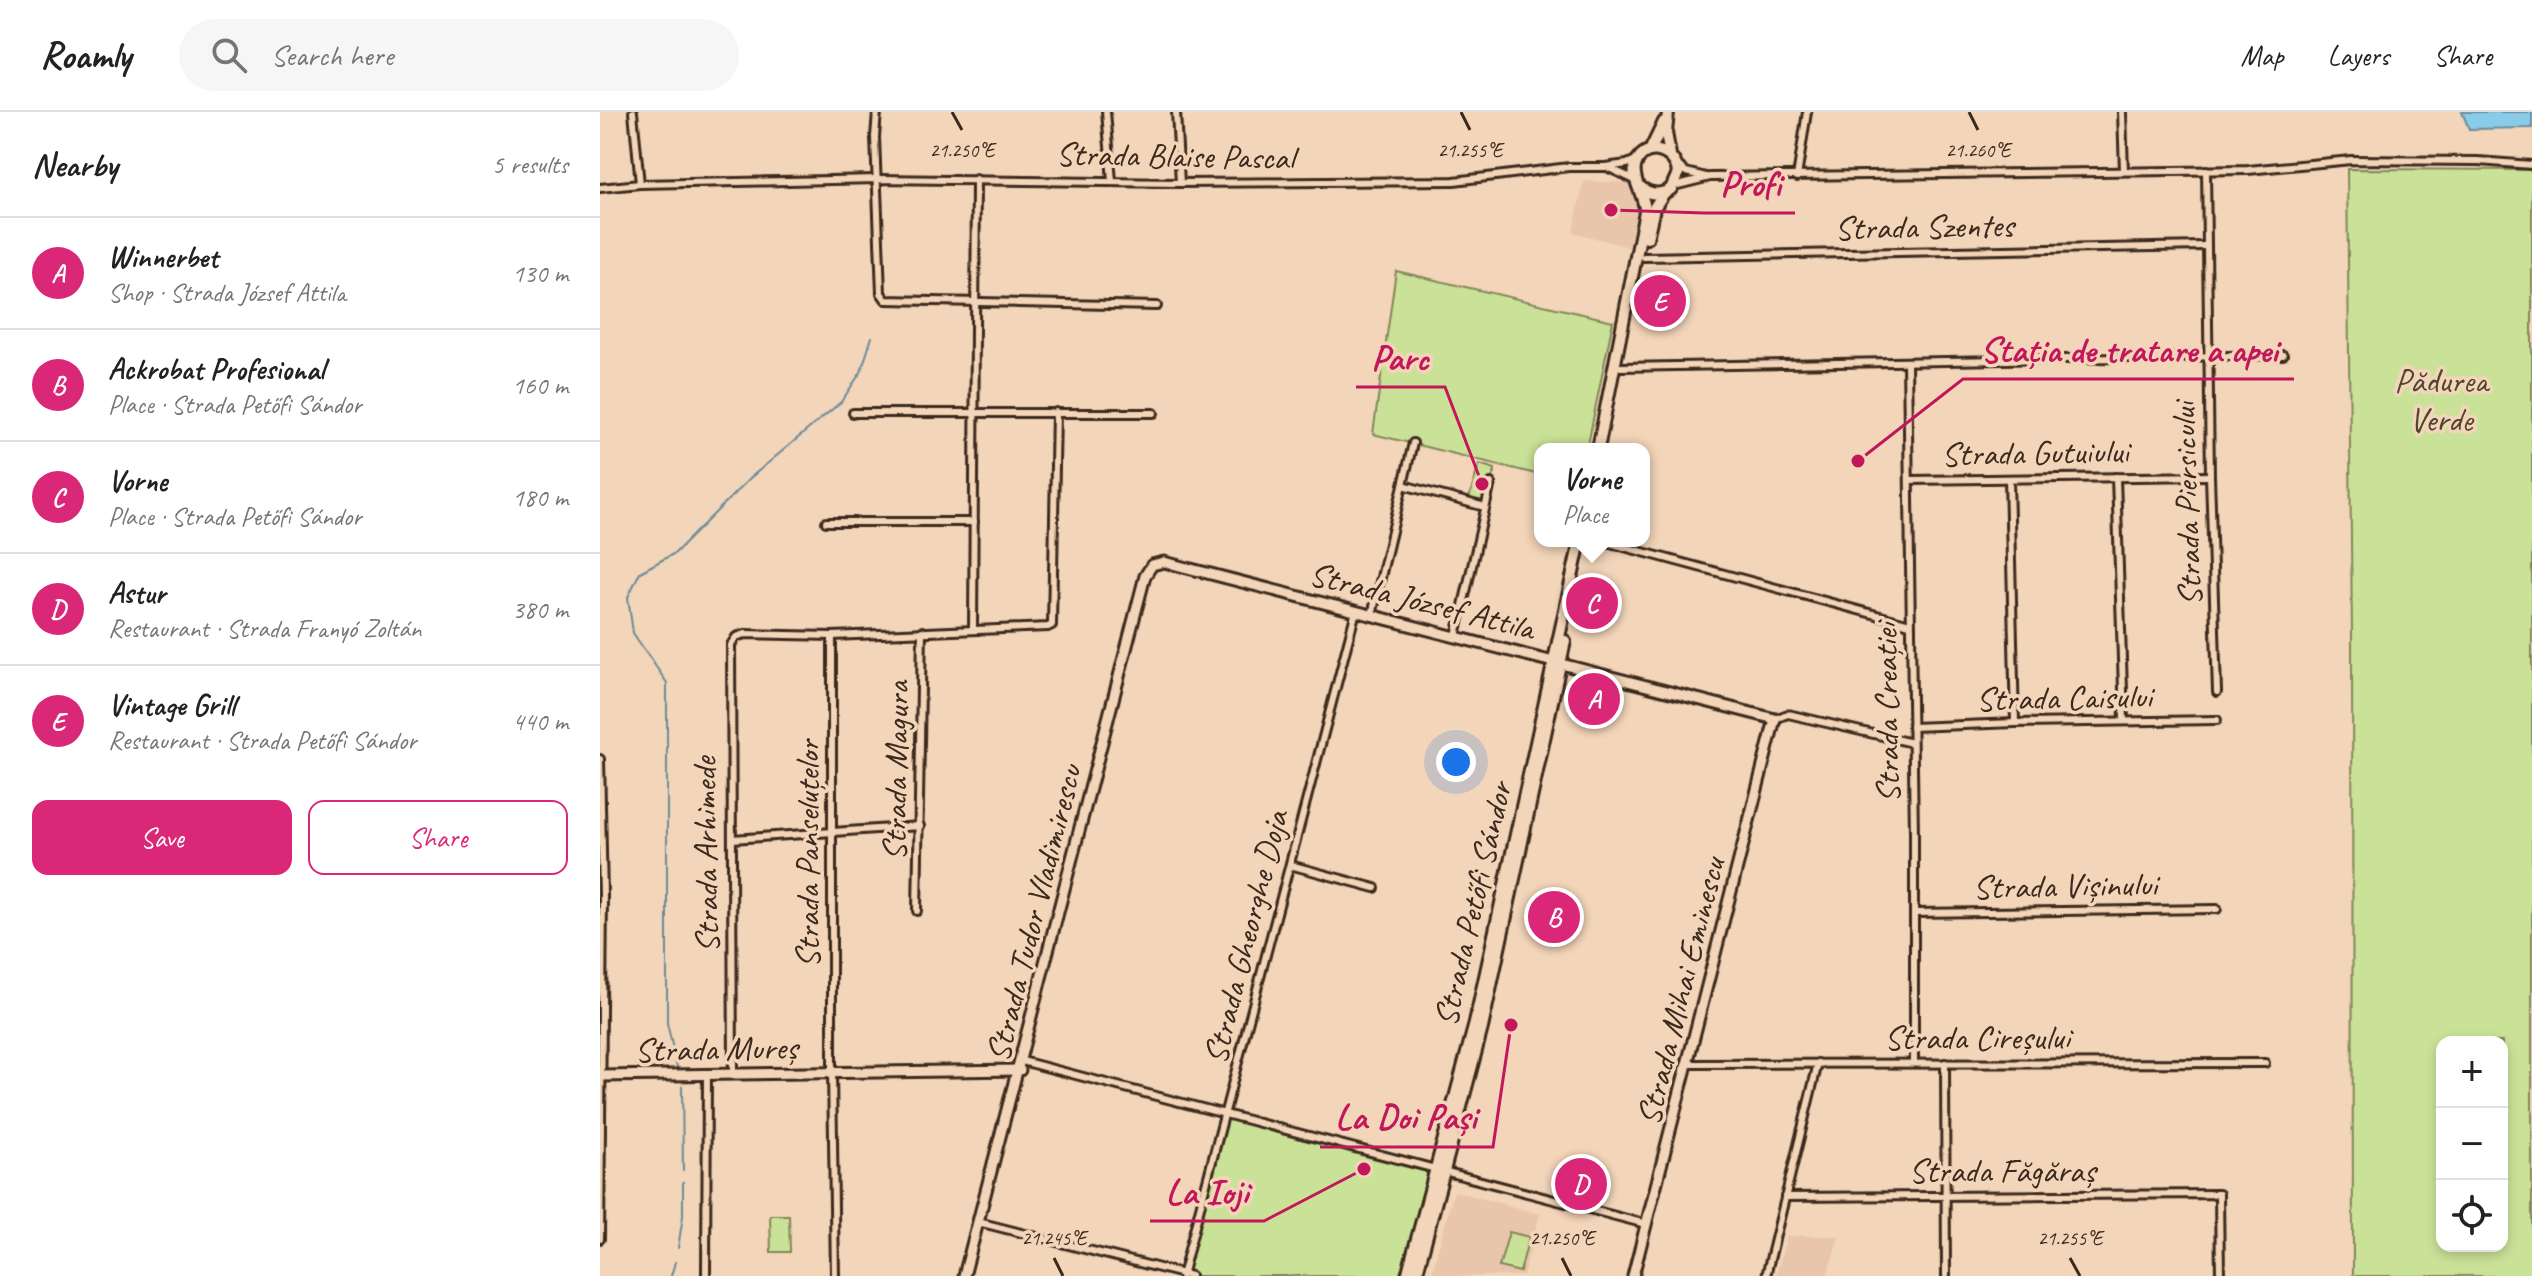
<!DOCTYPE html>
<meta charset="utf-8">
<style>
body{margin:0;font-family:Caveat,sans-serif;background:#f6f6f6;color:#222}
.controls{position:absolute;right:24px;bottom:24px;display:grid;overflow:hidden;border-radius:16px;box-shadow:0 4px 12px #0003}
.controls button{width:72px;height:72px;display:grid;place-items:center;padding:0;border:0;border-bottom:2px solid #e0e0e0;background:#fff;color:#222;font:40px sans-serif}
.you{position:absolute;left:856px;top:650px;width:28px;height:28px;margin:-20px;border:6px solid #fff;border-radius:50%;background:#1a73e8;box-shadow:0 0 0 12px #1a73e833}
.badge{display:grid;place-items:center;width:52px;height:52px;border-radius:50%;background:#db2777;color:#fff;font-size:26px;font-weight:700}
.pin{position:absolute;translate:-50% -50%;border:4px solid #fff;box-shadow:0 2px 8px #0006}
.popup{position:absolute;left:934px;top:331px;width:116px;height:104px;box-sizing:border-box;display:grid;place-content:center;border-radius:16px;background:#fff;filter:drop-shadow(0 2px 6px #0005);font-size:26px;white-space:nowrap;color:#767676}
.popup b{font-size:30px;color:#222}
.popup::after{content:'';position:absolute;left:50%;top:100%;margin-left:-16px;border:16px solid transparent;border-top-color:#fff}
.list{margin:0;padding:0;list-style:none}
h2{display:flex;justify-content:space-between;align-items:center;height:104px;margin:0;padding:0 32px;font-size:34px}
h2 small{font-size:26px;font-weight:400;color:#767676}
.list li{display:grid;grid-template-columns:52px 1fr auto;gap:24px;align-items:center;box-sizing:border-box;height:112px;padding:0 32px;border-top:2px solid #e0e0e0}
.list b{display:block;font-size:30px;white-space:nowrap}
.list p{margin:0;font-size:26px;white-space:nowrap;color:#767676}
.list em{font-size:26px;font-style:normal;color:#767676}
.actions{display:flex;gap:16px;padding:24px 32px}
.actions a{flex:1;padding:18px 0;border:2px solid #db2777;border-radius:16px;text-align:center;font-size:28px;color:#db2777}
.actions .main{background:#db2777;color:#fff}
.icon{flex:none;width:44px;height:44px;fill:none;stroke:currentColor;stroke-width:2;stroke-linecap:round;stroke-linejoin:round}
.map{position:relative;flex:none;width:1932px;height:1164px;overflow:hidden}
header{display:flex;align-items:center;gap:48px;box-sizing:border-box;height:112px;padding:0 40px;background:#fff;border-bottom:2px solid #e0e0e0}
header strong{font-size:38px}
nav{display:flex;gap:44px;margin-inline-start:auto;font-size:28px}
.search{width:560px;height:72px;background:#f6f6f6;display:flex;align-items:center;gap:20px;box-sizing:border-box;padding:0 28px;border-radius:44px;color:#767676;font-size:30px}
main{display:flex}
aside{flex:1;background:#fff}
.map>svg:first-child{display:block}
</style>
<header>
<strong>Roamly</strong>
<div class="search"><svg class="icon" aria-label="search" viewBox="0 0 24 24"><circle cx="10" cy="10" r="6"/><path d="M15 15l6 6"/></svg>Search here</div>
<nav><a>Map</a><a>Layers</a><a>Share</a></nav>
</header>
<main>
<aside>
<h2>Nearby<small>5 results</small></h2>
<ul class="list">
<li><span class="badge">A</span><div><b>Winnerbet</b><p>Shop · Strada József Attila</p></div><em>130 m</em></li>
<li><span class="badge">B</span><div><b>Ackrobat Profesional</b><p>Place · Strada Petőfi Sándor</p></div><em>160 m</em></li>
<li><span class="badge">C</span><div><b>Vorne</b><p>Place · Strada Petőfi Sándor</p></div><em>180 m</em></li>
<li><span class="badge">D</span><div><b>Astur</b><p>Restaurant · Strada Franyó Zoltán</p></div><em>380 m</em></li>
<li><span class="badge">E</span><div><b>Vintage Grill</b><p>Restaurant · Strada Petőfi Sándor</p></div><em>440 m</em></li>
</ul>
<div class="actions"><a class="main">Save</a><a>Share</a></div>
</aside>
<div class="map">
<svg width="1932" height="1164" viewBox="0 0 1932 1164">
<rect width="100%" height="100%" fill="#f3d5b9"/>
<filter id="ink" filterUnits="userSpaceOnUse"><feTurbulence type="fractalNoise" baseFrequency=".0125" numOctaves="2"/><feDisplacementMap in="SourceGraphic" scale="16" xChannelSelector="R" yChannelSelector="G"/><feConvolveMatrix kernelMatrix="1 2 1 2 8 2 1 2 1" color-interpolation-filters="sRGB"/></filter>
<g filter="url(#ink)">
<g fill="#e9c5ab">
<path d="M984 69 1029 71 1036 79 1039 85 1029 135 973 120Z"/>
<path d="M854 1079 940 1102 923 1164H831Z"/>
<path d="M1187 1124H1239L1227 1164H1176Z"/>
</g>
<g fill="#cae297" stroke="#82865a" stroke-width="2" fill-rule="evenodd">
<path d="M1747 57 1932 58V1164H1753L1752 520ZM1842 930H1902V1134H1842Z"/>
<path d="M796 159 1013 209 987 337H940V363L773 322Z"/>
<path d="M879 352 895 357 885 390 869 387Z"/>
<path d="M626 1003 824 1058 830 1067 804 1164H591L583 1162Z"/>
<path d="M170 1103H189L190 1140H171Z"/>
<path d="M909 1120 929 1125 920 1160 899 1155Z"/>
</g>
<path fill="#89ccea" stroke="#6a8b98" stroke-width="2" d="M1862 0H1932V16L1869 17Z"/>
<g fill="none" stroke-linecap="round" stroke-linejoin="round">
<g stroke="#6a8b98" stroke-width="2">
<path d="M78 959 67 911V571L33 521 28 485 40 460 75 441 150 366 241 290 261 260 272 225"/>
<path d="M82 974 83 1058"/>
<path d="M78 1136 83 1104V1070"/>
<path d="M71 1164 75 1150"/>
</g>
<defs>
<g id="street">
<path d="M33 0 40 72"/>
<path d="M277 0 275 25 281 181 286 188 557 194"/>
<path d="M506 0 512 69"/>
<path d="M576 0 580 71"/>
<path d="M1522 0 1524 59"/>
<path d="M1077 53 1086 60 1106 65"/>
<path d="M1009 56 1035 68"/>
<path d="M1606 58 1610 364 1617 580"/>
<path d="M1197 65 1207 0"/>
<path d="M1074 74 1110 65 1648 58 1751 48 1878 49 1932 53"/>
<path d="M0 76 40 72 278 67 580 71 854 69 969 55H1005L1027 52 1038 47"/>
<path d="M1044 145 1605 134"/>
<path d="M1307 250 1314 722V951"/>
<path d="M1021 255 1683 243"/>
<path d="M253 301H554"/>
<path d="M1516 365 1524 608"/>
<path d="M1409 367 1415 611"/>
<path d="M1309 368 1610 364"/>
<path d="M803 373 885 395"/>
<path d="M226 410H374"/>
<path d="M1002 429 1310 512"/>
<path d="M772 503 813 331"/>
<path d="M373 517 376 67"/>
<path d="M232 524V960L235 1164"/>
<path d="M856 524 891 371"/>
<path d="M1175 607 1188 602 1312 631"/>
<path d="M1312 615 1415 611 1617 608"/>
<path d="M0 647 3 784 0 1127"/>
<path d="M132 727 320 714"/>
<path d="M690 753 775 776"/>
<path d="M317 799 322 519"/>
<path d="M1314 801 1617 797"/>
<path d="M422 949 1046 1112"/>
<path d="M1345 951 1346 1164"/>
<path d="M1089 952 1665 951"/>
<path d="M133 962 131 533 136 525 145 522 232 524 448 515 452 513 456 300"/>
<path d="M1185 1085 1619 1082 1620 1164"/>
<path d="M378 1110 591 1164"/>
<path d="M106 1164 107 962"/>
<path d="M582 1164 756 499"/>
<path d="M1166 1164 1218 951"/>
</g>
<g id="secondary">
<path d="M0 964 420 958"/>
<path d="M364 1164 545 464 552 453 564 450 1175 607 1033 1164"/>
</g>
<g id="primary">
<path d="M1068 0 1066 21 1070 43"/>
<path d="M1050 39 1064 10"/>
<path d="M1047 126 1054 96 1064 81"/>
<path d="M998 337 1045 99C1045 84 1032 69 1035 55 1041 29 1075 36 1078 61L1071 77C1060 84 1049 83 1039 74"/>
<path d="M807 1164 874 915 980 429"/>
<path d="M816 1164 882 916 965 529"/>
</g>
</defs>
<use href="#street" stroke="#3b2a1e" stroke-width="12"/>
<use href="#secondary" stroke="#3b2a1e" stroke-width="15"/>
<use href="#primary" stroke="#3b2a1e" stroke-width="16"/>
<use href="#street" stroke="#f3d5b9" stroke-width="6"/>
<use href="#secondary" stroke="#f3d5b9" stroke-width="9"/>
<use href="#primary" stroke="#f3d5b9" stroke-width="10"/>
</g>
</g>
<path fill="none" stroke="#3b2a1e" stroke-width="3" d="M352 0 362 18M861 0 870 18M1369 0 1378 18M454 1146 463 1164M962 1146 971 1164M1470 1146 1480 1164"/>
<g text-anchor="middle" stroke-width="7" stroke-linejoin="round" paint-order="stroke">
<g font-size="34" fill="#3b2a1e" stroke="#f3d5b9">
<text transform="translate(575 43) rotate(1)" y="12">Strada Blaise Pascal</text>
<text transform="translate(1324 114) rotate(-1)" y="12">Strada Szentes</text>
<text transform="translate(1435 340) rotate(-1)" y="12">Strada Gutuiului</text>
<text transform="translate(1586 392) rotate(-92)" y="12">Strada Piersicului</text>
<text transform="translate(822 488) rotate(14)" y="12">Strada József Attila</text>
<text transform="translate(1464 585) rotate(-1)" y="12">Strada Caisului</text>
<text transform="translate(1286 601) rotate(-91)" y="12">Strada Creației</text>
<text transform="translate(295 659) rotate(-89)" y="12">Strada Magura</text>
<text transform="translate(207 742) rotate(-90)" y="12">Strada Panseluțelor</text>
<text transform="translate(105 743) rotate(-91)" y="12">Strada Arhimede</text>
<text transform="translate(1465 773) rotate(-1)" y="12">Strada Vișinului</text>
<text transform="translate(872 792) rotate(-77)" y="12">Strada Petőfi Sándor</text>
<text transform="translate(433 801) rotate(-76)" y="12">Strada Tudor Vladimirescu</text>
<text transform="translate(645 825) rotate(-76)" y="12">Strada Gheorghe Doja</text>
<text transform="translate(1080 879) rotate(-76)" y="12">Strada Mihai Eminescu</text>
<text x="1377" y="937">Strada Cireșului</text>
<text transform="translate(116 936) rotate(-1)" y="12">Strada Mureș</text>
<text x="1402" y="1070">Strada Făgăraș</text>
</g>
<g font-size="34" fill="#504630" stroke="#f3d5b9">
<text x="1841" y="280">Pădurea<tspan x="1841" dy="39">Verde</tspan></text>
</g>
</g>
<g font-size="20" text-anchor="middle" fill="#3b2a1e" stroke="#f3d5b9" stroke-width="7" stroke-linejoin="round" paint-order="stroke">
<text x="362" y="45">21.250°E</text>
<text x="870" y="45">21.255°E</text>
<text x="1378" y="45">21.260°E</text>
<text x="454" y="1133">21.245°E</text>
<text x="962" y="1133">21.250°E</text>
<text x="1470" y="1133">21.255°E</text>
</g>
<path fill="none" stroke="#c2185b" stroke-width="3" d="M1011 98L1104 101H1195M1258 349L1363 267H1694M882 372L845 275H756M911 913L893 1035H720M764 1057L664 1109H550"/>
<g fill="#c2185b" stroke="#f3d5b9" stroke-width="3">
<circle cx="1011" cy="98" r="8"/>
<circle cx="1258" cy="349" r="8"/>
<circle cx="882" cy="372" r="8"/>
<circle cx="911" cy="913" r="8"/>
<circle cx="764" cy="1057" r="8"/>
</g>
<g font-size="36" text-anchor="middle" font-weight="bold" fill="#c2185b" stroke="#f3d5b9" stroke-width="7" stroke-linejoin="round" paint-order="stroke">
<text x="1150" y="84">Profi</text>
<text x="1529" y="250">Stația de tratare a apei</text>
<text x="800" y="258">Parc</text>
<text x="806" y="1017">La Doi Pași</text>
<text x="607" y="1092">La Ioji</text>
</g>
</svg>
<div class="controls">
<button>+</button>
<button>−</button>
<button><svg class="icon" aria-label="locate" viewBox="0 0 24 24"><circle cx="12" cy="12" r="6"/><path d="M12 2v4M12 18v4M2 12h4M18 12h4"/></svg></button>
</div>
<div class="you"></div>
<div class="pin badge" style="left:994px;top:587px">A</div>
<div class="pin badge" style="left:954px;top:805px">B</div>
<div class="pin badge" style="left:992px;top:491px">C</div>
<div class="popup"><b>Vorne</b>Place</div>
<div class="pin badge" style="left:981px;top:1072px">D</div>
<div class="pin badge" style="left:1060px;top:189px">E</div>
</div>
</main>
